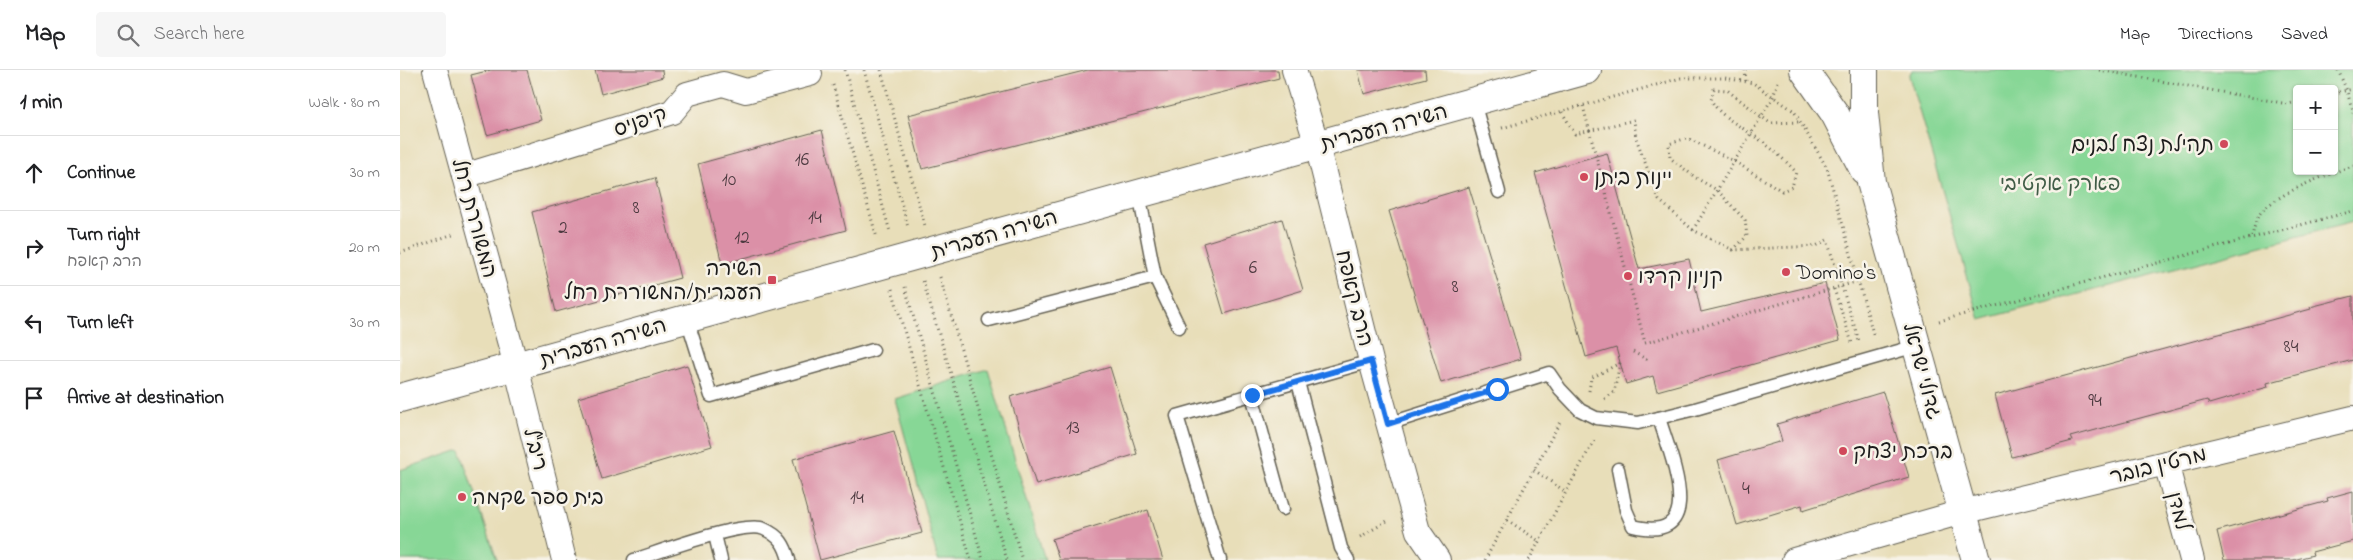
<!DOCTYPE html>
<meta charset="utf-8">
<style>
body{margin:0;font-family:"Indie Flower","Playpen Sans Hebrew",sans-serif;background:#f6f6f6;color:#202124}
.controls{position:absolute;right:15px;top:15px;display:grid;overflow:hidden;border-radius:5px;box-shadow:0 1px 4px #0004}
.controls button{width:45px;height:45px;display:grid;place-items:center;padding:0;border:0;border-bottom:1px solid #e0e0e0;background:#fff;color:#202124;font:25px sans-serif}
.stop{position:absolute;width:15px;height:15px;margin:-11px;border:4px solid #1a73e8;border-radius:50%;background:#fff}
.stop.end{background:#1a73e8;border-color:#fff;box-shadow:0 1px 5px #0008}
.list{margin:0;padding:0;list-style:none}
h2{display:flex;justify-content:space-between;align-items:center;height:65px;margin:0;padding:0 20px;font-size:21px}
h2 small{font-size:16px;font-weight:400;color:#757577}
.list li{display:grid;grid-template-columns:32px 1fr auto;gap:15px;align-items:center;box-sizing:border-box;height:75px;padding:0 20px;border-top:1px solid #e0e0e0}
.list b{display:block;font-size:19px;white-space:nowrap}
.list p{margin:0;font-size:16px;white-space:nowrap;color:#757577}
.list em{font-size:16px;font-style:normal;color:#757577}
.icon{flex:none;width:28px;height:28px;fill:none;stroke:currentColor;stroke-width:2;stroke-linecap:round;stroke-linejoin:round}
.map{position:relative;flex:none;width:1953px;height:490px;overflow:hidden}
header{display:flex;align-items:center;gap:30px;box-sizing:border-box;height:70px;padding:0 25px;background:#fff;border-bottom:1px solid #e0e0e0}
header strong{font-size:24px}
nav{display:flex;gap:28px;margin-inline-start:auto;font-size:18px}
.search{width:350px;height:45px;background:#f6f6f6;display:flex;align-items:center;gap:12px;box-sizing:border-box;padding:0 18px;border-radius:5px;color:#757577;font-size:19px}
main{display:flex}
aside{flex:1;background:#fff}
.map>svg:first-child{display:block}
</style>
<header>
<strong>Map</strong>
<div class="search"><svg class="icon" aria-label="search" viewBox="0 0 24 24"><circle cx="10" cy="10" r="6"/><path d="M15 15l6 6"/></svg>Search here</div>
<nav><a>Map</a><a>Directions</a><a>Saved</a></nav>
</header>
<main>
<aside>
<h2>1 min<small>Walk · 80 m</small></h2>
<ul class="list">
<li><svg class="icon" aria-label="ahead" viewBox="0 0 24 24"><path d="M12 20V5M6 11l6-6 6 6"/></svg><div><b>Continue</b></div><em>30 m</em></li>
<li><svg class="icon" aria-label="right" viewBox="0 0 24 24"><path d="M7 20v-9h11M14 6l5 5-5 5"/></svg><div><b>Turn right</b><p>הרב קאפח</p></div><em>20 m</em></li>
<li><svg class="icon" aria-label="left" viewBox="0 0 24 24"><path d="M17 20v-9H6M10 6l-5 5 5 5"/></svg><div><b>Turn left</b></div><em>30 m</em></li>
<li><svg class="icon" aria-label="arrive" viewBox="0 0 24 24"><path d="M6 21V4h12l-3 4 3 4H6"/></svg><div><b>Arrive at destination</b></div></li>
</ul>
</aside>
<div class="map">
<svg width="1953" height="490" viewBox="0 0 1953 490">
<rect width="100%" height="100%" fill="#f7f3e8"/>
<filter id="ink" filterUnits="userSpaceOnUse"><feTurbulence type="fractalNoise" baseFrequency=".02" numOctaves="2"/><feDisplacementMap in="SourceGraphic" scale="10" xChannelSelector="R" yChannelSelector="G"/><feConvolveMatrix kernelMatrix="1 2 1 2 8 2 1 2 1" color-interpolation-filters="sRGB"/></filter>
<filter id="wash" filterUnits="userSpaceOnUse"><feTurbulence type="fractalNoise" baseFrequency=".0096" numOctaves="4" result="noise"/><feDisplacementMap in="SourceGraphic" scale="20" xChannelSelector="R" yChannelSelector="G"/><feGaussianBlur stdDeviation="1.12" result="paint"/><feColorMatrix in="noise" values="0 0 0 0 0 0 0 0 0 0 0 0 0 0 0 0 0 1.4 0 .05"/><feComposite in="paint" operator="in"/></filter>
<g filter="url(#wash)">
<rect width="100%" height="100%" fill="#e8deb9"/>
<g fill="#87d796" stroke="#527a59" fill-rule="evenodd">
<path d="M1512 0H1953V152L1580 250 1509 6ZM1897 19H1934V101H1897Z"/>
<path d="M588 299 645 490H538L495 329Z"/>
<path d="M60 380 97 490H0V400Z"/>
</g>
<g id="blocks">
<g fill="#db90a7">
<path d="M91 0H127L141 50 87 65 71 5Z"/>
<path d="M195 0H262L263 7 201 24Z"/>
<path d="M688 0H878L879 8 522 99 508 45Z"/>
<path d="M958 0H1025L1026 8 964 24Z"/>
<path d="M422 60 446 160 322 194 298 94Z"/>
<path d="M1207 83 1239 199 1289 189 1301 242 1425 213 1440 270 1257 321 1253 306 1226 314 1216 278 1186 287 1135 103Z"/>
<path d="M255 108 280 208 156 242 132 142Z"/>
<path d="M1069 117 1121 289 1041 313 989 141Z"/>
<path d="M882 149 903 220 824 244 803 173Z"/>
<path d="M1953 226V290L1867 313 1868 317 1850 322 1809 334 1807 330 1670 367 1672 371 1612 387 1595 325 1911 239 1910 237Z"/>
<path d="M287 295 312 376 202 409 178 328Z"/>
<path d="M710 297 737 384 636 415 610 327Z"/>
<path d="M1483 322 1509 407 1403 440 1402 435 1337 455 1318 390 1382 371 1377 354Z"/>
<path d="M494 361 522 463 420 490 393 389Z"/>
<path d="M1953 421V471L1912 482 1913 485 1893 490H1824L1817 461 1928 431 1927 428Z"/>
<path d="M748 440 763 490H659L652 469Z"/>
</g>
</g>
</g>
<g filter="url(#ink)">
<use href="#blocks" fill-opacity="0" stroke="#636053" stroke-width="1"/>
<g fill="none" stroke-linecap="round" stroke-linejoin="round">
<defs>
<g id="service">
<path d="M1074 32 1099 122"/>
<path d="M739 124 755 207 779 257"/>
<path d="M287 249 311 326 473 280"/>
<path d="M589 250 755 207"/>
<path d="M898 312 941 478 948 490"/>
<path d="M852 325 883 439"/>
<path d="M988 354 1149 303 1160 319 1180 340 1196 348 1238 353 1295 339 1516 276"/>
<path d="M1218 399 1226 440 1233 456C1310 475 1270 385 1259 348"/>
<path d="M315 465 321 490"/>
<path d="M234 490C259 482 344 450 364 459 380 466 385 475 389 490"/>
<path d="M820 490 777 346 971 291"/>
</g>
<g id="minor">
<path d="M35 0 116 296 164 490"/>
<path d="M894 0 917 75 971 291 1018 461 1038 490"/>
<path d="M64 106 272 42 287 24 323 14 346 21 410 4"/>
<path d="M1766 393 1792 490"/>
<path d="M1394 490 1562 442 1953 348"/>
</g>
<g id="tertiary">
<path d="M1404 0 1435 44 1464 100"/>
<path d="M1464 0V43L1471 112 1576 490"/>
<path d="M0 328 1187 0"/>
</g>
</defs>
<use href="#service" stroke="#636053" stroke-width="15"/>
<use href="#minor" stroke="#636053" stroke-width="26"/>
<use href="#tertiary" stroke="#636053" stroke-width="30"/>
<g stroke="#636053" stroke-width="3" stroke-dasharray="1 4" stroke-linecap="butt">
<path d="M445 0 490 162"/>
<path d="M464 0 508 157"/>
<path d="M481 0 525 156"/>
<path d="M1345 0 1346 12"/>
<path d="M1699 0 1888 34 1897 32"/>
<path d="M1938 0 1947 21 1953 43"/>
<path d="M433 15 477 168"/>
<path d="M1934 23 1953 19"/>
<path d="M1183 36 1245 273 1459 211"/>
<path d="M1162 42 1175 64 1234 50 1236 68 1259 130 1293 160 1333 180 1416 176 1427 170 1459 271"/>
<path d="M1102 58 1281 8H1325L1353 13 1394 41 1427 98 1474 267"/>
<path d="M1293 160 1373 27 1378 12"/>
<path d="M1852 167C1853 161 1855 154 1857 148 1870 125 1928 104 1953 96"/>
<path d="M1333 180 1347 166 1345 150 1317 120 1296 108 1270 88 1269 74 1287 68 1334 91 1382 121 1392 117 1396 102C1382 87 1367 74 1350 63 1335 53 1320 46 1311 30L1314 19 1327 20 1370 53 1400 52"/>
<path d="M0 183 53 164"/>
<path d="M540 207 622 490"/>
<path d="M523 211 607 490"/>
<path d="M505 217 583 490"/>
<path d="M492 219 571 490"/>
<path d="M1434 219 1452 273"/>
<path d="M1539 251 1953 141"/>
<path d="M1233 282 1248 290"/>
<path d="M1189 321 1191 308 1220 293"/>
<path d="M1205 329 1214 322 1220 293"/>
<path d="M1134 400 1166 422"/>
<path d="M1107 450 1139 471"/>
<path d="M960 467 989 450"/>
<path d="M1085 490 1161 350"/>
<path d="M1129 490 1196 367"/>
</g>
<use href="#service" stroke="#fff" stroke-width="12"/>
<use href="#minor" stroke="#fff" stroke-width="24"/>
<use href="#tertiary" stroke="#fff" stroke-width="28"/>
</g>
</g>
<g fill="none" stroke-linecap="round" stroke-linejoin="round" filter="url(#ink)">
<path stroke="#1a73e8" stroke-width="6" d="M852 325 971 291 988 354 1097 319"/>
</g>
<g fill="#d1495b" stroke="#f7f3e8" stroke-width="2">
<circle cx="1824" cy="74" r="5"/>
<circle cx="1184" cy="107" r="5"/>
<circle cx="1386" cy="202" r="5"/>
<circle cx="1228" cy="206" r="5"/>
<rect x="367" y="205" width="10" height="10" rx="2.5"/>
<circle cx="1443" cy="381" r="5"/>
<circle cx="62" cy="427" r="5"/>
</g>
<g text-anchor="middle" stroke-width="5" stroke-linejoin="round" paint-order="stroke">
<g font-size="19" fill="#4c393f">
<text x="402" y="95">16</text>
<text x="329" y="115">10</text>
<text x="236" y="143">8</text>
<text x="415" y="153">14</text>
<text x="163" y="163">2</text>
<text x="342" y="173">12</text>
<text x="853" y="203">6</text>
<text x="1055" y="222">8</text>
<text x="1891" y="282">84</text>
<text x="1695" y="336">94</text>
<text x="673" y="363">13</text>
<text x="1346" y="424">4</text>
<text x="457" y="433">14</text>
</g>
<g font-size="21" fill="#1c1c1c" stroke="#f7f3e8">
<text transform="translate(240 51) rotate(-19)" y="7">קיפניס</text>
<text transform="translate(984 57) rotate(-15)" y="7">השירה העברית</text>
<text transform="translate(75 148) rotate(75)" y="7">המשוררת רחל</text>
<text transform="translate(594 164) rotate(-16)" y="7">השירה העברית</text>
<text transform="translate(955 228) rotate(76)" y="7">הרב קאפח</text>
<text transform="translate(203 272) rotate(-16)" y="7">השירה העברית</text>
<text transform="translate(1523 301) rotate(75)" y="7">גדולי ישראל</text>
<text transform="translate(136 379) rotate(76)" y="7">ריב"ל</text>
<text transform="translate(1758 395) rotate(-14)" y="7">מרטין בובר</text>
<text transform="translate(1779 441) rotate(75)" y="7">למדן</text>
</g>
<g font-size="21" fill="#1c1c1c" stroke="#f7f3e8" text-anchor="start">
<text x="1814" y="81" text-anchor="end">תהילת נצח לבנים</text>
<text x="1194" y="114">יינות ביתן</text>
<text x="362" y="205" text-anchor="end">השירה<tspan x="362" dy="24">העברית/המשוררת רחל</tspan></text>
<text x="1396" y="209">Domino's</text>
<text x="1238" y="213">קניון קרדו</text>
<text x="1453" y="388">ברכת יצחק</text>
<text x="72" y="434">בית ספר שקמה</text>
</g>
<g font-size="21" fill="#415d47" stroke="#f7f3e8">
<text x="1660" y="120">פארק אקטיבי</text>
</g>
</g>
</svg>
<div class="controls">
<button>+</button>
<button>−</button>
</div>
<div class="stop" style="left:1097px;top:319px"></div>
<div class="stop end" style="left:852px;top:325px"></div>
</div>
</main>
